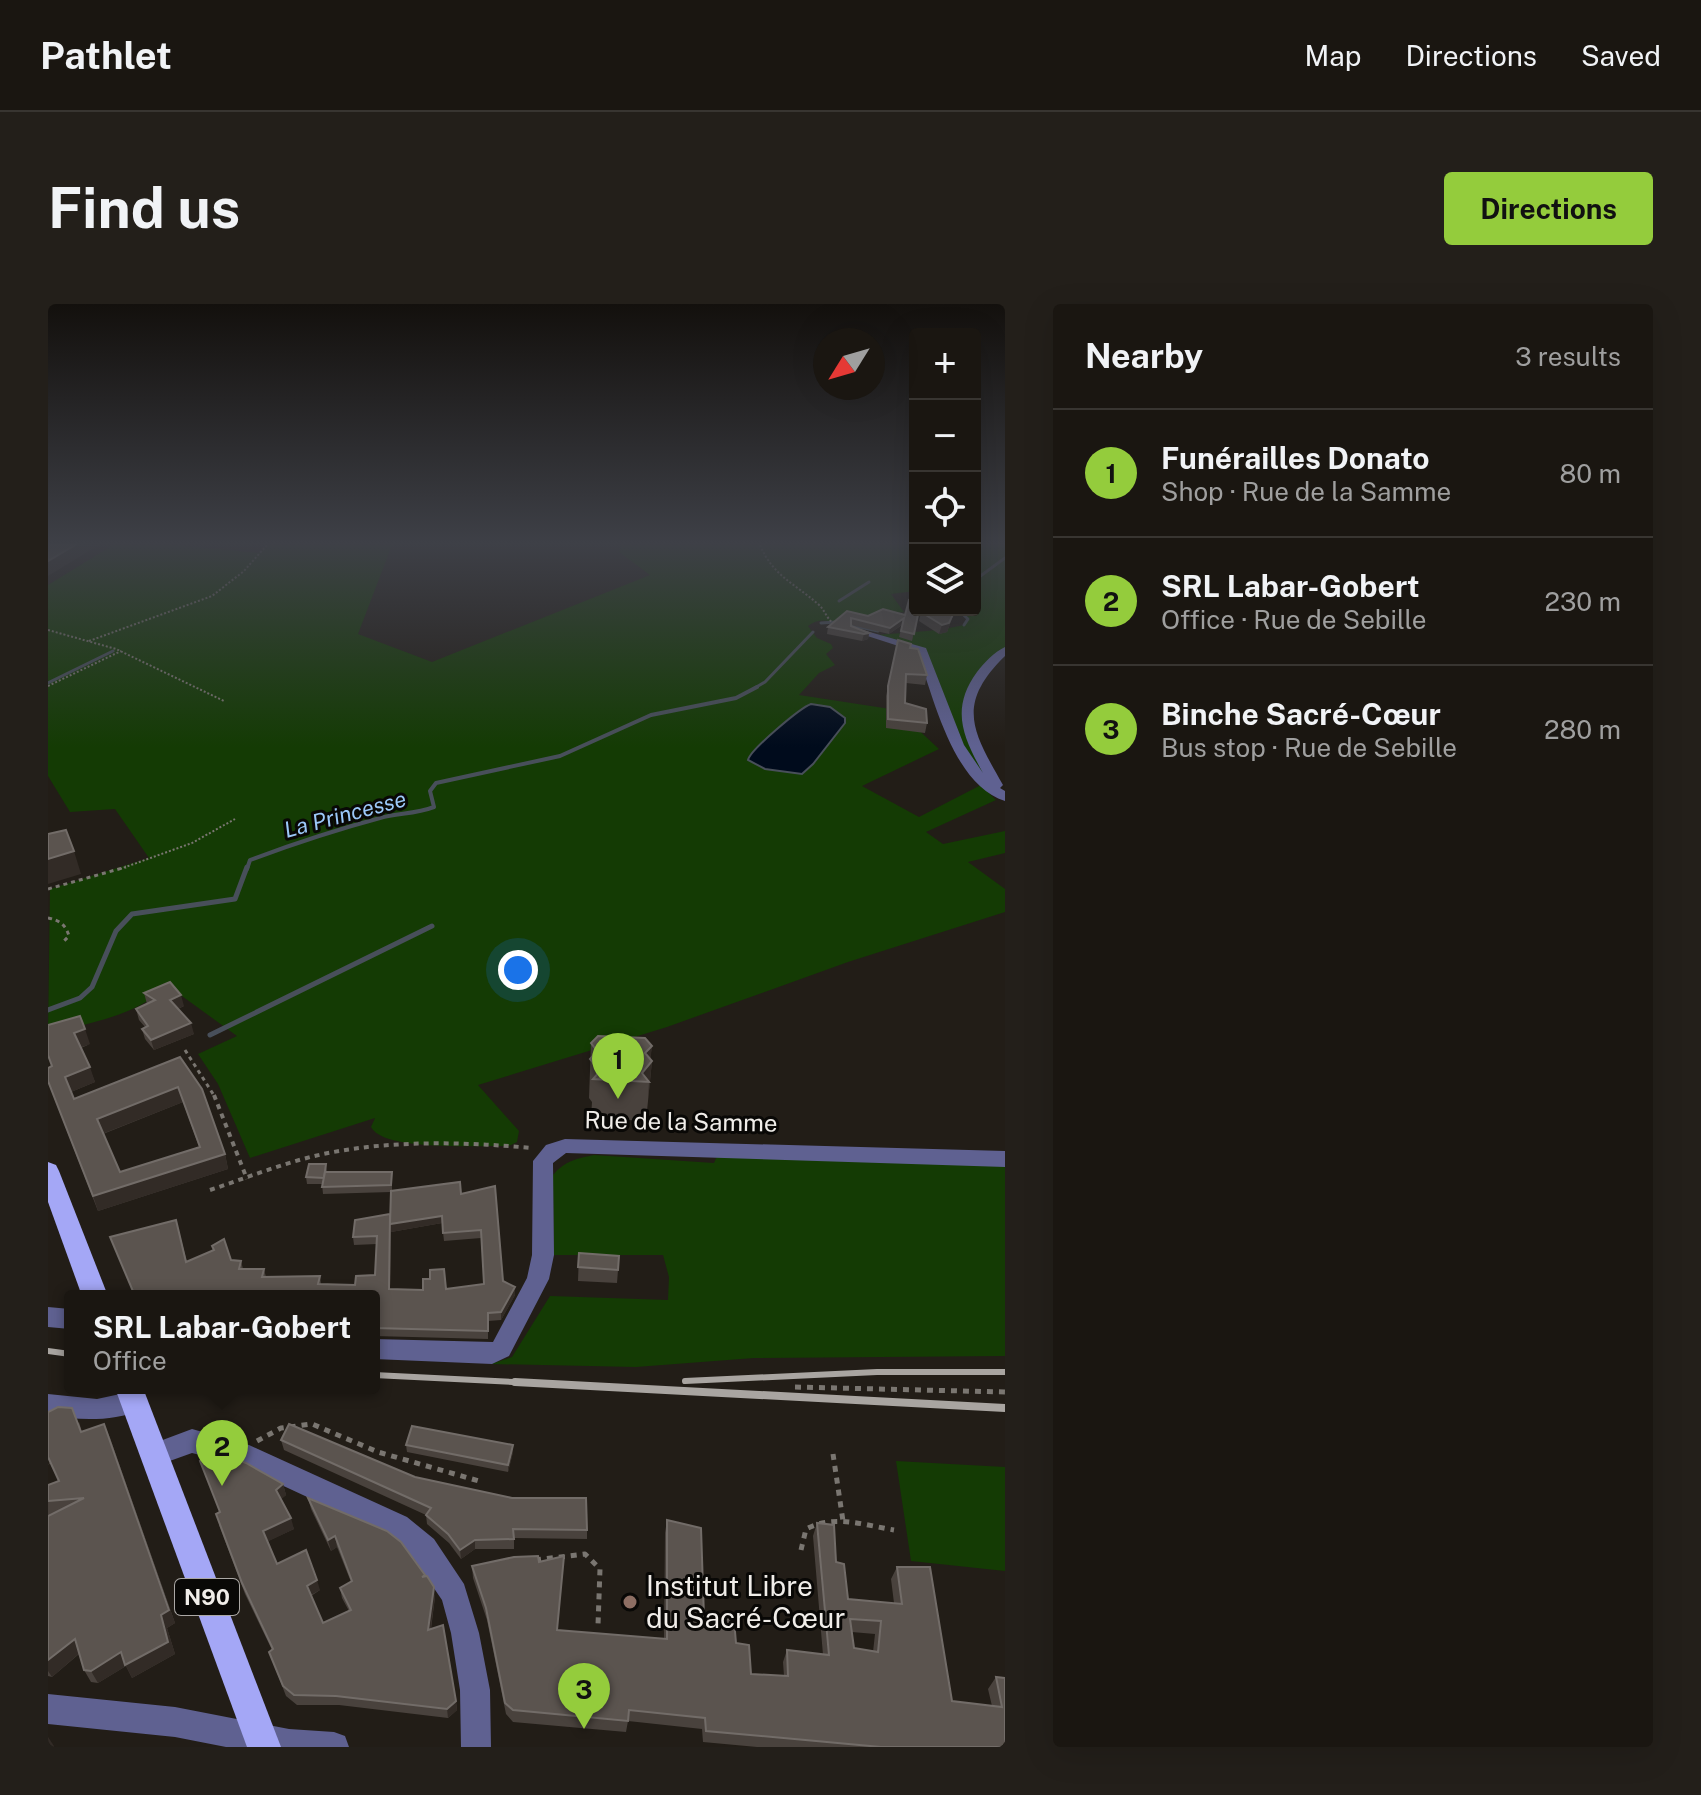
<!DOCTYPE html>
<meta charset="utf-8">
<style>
body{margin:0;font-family:"Public Sans",sans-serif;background:#231f1a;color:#f1f3f6}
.controls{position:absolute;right:24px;top:24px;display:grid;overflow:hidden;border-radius:8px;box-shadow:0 8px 32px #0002}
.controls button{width:72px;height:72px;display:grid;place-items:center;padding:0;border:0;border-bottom:2px solid #383531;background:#1a1611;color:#f1f3f6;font:40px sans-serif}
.compass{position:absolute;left:765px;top:24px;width:72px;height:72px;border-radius:50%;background:#1a1611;box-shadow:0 8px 32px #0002;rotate:233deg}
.you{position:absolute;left:470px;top:666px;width:28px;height:28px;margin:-20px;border:6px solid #fff;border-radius:50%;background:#1a73e8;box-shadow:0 0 0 12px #1a73e833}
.badge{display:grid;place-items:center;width:52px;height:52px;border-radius:50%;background:#94cc3c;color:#111;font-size:26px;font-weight:700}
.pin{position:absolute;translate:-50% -66px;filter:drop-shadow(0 2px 4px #0008)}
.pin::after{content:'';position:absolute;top:42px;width:28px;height:24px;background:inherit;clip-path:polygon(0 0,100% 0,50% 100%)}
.popup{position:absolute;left:16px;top:986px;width:316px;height:104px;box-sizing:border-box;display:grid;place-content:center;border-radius:8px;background:#1a1611;filter:drop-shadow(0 2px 6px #0005);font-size:26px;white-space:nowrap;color:#9f9f9f}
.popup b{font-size:30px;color:#f1f3f6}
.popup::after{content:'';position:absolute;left:50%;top:100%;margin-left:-16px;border:16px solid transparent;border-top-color:#1a1611}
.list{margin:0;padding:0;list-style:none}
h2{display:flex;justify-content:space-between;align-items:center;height:104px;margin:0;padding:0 32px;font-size:34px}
h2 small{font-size:26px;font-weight:400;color:#9f9f9f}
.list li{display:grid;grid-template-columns:52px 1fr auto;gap:24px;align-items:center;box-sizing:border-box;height:128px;padding:0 32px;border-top:2px solid #383531}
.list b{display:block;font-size:30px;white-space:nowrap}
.list p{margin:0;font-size:26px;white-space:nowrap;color:#9f9f9f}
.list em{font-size:26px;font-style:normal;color:#9f9f9f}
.icon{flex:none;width:44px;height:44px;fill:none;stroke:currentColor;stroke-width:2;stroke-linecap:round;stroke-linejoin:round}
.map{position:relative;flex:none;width:957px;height:1443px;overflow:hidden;border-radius:8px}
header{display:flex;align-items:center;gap:48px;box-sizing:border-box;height:112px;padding:0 40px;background:#1a1611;border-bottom:2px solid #383531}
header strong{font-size:38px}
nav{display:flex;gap:44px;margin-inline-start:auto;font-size:28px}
.intro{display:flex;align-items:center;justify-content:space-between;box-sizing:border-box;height:192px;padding:0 48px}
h1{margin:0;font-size:56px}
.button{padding:20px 36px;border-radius:8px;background:#94cc3c;color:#111;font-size:28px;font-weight:700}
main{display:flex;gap:48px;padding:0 48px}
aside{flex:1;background:#1a1611;border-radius:8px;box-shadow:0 8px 32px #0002}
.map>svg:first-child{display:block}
</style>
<header>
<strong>Pathlet</strong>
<nav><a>Map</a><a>Directions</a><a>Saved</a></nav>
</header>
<div class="intro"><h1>Find us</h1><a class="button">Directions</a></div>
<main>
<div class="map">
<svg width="957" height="1443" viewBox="0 0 957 1443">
<rect width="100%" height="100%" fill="#221d17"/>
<g fill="#143b04">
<path d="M65 241H128L211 249 218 241H344L310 330 384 358 602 271 571 248 573 241H867V287L843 290 856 308 820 313 808 325C790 321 775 310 760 322L769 334 783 340 785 344 778 350 787 361 771 369 751 391 849 406 891 445 814 482 871 513 933 481 948 496 878 528 895 540 957 527V549L920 558 957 585V608L800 658 619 723 430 781 471 827 469 838 461 842C432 841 336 848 323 823L327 814 202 854 170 780 150 750 189 732 116 679C102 710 31 721 0 730L2 585 101 554 67 505 22 508 0 472V281Z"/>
<path d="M927 241H957V346L938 362 918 409 947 479 923 463 880 355 829 331C859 328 887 328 916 321L919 315 910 306H927Z"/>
<path d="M672 845 957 855V1052L706 1054 588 1063 443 1060 464 1053 502 992 620 996 621 973 615 951H506L505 871C516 857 530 854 546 851L666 859Z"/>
<path d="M848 1157 957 1163V1267L863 1257Z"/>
</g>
<path fill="#000b1c" stroke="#484f5a" stroke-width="2" d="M763 400 782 403 797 414V419L765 460 754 470 717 465 700 456C702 446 752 404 763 400Z"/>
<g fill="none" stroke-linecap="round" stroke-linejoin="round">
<g stroke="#484f5a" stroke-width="3">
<path d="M927 276 957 254"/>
<path d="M791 297 821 278"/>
<path d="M910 306 920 315 916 321"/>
<path d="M773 319 788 318 830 327"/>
<path d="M0 379 65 347"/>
<path d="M705 385 717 378 765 328"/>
</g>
<path stroke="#484f5a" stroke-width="4" d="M199 565 202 556C245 540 287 526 332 514 351 509 367 510 386 503L382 487 388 479 512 452 603 411 688 394 709 383"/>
<g stroke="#484f5a" stroke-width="5">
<path d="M0 706 32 694 44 683 68 627 84 610 187 595 199 563"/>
<path d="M162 731 384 622"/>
</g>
<g stroke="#7a7671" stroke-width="2" stroke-dasharray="2 2" stroke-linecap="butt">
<path d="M712 241C725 272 746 279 770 300 777 306 778 314 786 320"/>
<path d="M0 326 68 345 176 397"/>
<path d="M41 337 164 292 196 267 219 241"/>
<path d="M0 382 73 347"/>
<path d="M72 565 144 539 187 515"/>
</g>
<g stroke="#7a7671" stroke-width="3" stroke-dasharray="4 4" stroke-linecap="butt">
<path d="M0 585 78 563"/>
<path d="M0 614C11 616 18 621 21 632L14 639"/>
<path d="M137 746 167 793"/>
</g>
<g stroke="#7a7671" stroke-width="4" stroke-dasharray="5 5" stroke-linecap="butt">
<path d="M166 791 199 875"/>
<path d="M162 886C201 873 240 857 280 849 347 836 416 838 484 844"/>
</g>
<g stroke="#7a7671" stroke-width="5" stroke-dasharray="6 6" stroke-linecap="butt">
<path d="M747 1083 957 1088"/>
<path d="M209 1137 233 1124 264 1120 330 1148 431 1177"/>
<path d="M785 1150 795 1217"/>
<path d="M753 1246 758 1225C787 1210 816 1221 846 1226"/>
<path d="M487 1256 537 1250 552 1265 550 1321"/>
</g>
<g fill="#5f6191" fill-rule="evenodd">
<path d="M804 323 878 344 916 441 935 469C915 433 902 405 929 368 936 359 946 348 957 343V352C907 401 925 428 955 481L952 484 957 487V497C905 481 886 394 869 348L804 327Z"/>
<path d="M517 835 957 847V863L518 849 505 859 506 951 501 975 461 1052 444 1060 326 1055V1035L445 1038 479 974 484 951 485 857 498 841Z"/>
<path d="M0 1003 22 1005V1025L0 1023Z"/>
<path d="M86 1087 95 1090 98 1098 95 1106C62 1118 34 1116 0 1112V1090L49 1095Z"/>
<path d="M144 1125 201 1141 359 1213 386 1235 416 1280 431 1329 442 1386 443 1443H413L412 1386 403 1329 394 1296 366 1255 341 1231 188 1160 144 1149 105 1163 96 1159 92 1151 96 1143Z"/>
<path d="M0 1390 127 1403 241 1425 286 1428 297 1432 301 1443H178L127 1433 0 1420Z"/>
</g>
<g fill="#a4a7f6" fill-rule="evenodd">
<path d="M0 858 8 861 11 867 60 992H34L0 898Z"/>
<path d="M67 1084H95L233 1443H199Z"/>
</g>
<g stroke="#a9a5a1" stroke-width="6">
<path d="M0 1047 22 1050"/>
<path d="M326 1071 505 1080"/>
<path d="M637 1077 829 1068H957"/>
</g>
<path stroke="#a9a5a1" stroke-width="8" d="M467 1078 957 1104"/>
</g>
<g fill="#49423d" fill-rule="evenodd">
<path d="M871 306 864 337 851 333 854 321 841 330 803 321V322L821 329 820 335 814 337 779 330 780 323 799 307 820 312 857 311Z"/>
<path d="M907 306 899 328 891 330 871 317 873 308Z"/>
<path d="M850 336 862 344 879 371 877 381 858 379 857 399 879 419 877 429 838 424V392Z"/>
<path d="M96 689 136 702 130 705 146 730 106 746 97 735 94 725 97 723 91 716 88 705 99 700Z"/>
<path d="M543 739 604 742 602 755 604 757 598 817 543 814 544 798 541 794Z"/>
<path d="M42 740 33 744 47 778 23 788 26 795 132 753 177 850 180 865 50 907 0 778 4 762 0 751ZM135 798 151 843 72 868 55 830Z"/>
<path d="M261 860H278L279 868H344V887L412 878 413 890 447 882 455 977 467 983V991L453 1016 440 1017V1035L326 1032V992H87L62 933 128 916 139 958 166 946 164 942 176 935 183 956 193 957 195 965H216L218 973 272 972 273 980 307 981 308 972 327 971 329 940 306 941 305 933 307 916 342 910 343 913V888L275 890 274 880H259L258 873ZM394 919 396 937 433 934 436 980 398 985 396 965 382 966V975H375V986L342 985 343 926V928Z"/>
<path d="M531 949 570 966 569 979 530 977Z"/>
<path d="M31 1118 34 1128 56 1120 62 1134 127 1319 119 1324 127 1350 84 1374 78 1362 50 1379 43 1378 36 1366 31 1350 4 1373 0 1372V1181L11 1177 3 1159 0 1161Z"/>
<path d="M233 1136 367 1173 539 1226V1235L466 1234V1245H427L413 1255 401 1239 379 1220 378 1211 236 1146Z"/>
<path d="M358 1141 465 1148 460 1168 359 1148Z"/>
<path d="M235 1180 238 1191 233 1195 246 1225 220 1237 229 1260 272 1286 263 1292 275 1319 301 1307 294 1294 292 1284 303 1278 289 1243 283 1247 263 1205 260 1194 377 1271 387 1293 383 1325 408 1397 409 1406 400 1414 291 1401H249L238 1392 221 1348 224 1346 197 1290 171 1221V1208Z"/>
<path d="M619 1216 656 1313 688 1339 703 1370 736 1372 735 1358 739 1346 775 1351 765 1232 769 1219 788 1258 800 1295 846 1299 843 1275 849 1263 904 1397 944 1402 940 1385 948 1373 957 1374V1443H709L655 1438 654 1425 580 1417 578 1428 465 1418 458 1410 439 1316 425 1274 424 1262 491 1258 510 1327 616 1335 617 1229ZM804 1328 827 1330 825 1348 806 1344Z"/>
</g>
<g fill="#322b26">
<path d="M27 241H51L0 272V257Z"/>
<path d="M907 306 899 328 891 330 894 321Z"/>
<path d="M856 314 855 320 841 330 842 324Z"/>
<path d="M821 329 820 335 814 337 816 330Z"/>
<path d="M26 547 33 570 0 580V555Z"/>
<path d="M133 691 136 702 125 707 122 696Z"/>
<path d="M143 719 146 730 106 746 103 736Z"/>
<path d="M37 725 42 740 31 744 26 729Z"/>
<path d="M604 742 602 760 604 757 600 797 601 778 593 777 597 749Z"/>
<path d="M42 763 47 778 23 788 17 773Z"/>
<path d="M130 783 135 798 54 830 49 815Z"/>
<path d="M177 850 180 865 50 907 45 892Z"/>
<path d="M342 910 394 912V919L343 928V926L342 992Z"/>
<path d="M467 983V991L453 1016V1008Z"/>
<path d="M56 1120 62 1134 127 1319 119 1324 127 1350 84 1374 78 1362 50 1379 43 1367 73 1348Z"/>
<path d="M465 1141V1148L460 1168V1161Z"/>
<path d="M235 1180 238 1191 231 1197 228 1186Z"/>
<path d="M243 1214 246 1225 219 1238 215 1227Z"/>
<path d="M287 1232 289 1243 283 1247 280 1236Z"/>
<path d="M427 1236V1245L413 1255 412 1246Z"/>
<path d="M269 1276 272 1286 261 1292 259 1282Z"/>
<path d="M386 1283 387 1293 381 1336 380 1326Z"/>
<path d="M27 1335 34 1347 4 1373 0 1367V1356Z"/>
<path d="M408 1397 409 1406 400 1414 399 1405Z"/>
<path d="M0 1433 6 1442V1443H0Z"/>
</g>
<g fill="#5b544f" stroke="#726c68" stroke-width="2" fill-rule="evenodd">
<path d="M0 241H27L0 257Z"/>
<path d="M861 296 867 297V306H871L866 330 853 327 856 314 842 324 803 314V322L821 329 816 330 780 323 799 307 820 312 835 305 857 311Z"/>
<path d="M876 306H907L901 319 894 321 873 308Z"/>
<path d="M850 336 863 340 862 344 870 345 879 371 858 370 857 399 878 405 879 419 840 415V382Z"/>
<path d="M18 526 26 547 0 555V529V530Z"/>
<path d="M122 678 133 691 122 696 143 719 103 736 94 725 100 722 88 705 107 696 96 689Z"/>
<path d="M32 712 37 725 26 729 42 763 17 773 26 795 132 753 154 785 177 850 45 892 0 777V764L4 762 0 751V721ZM130 783 152 843 72 868 49 815Z"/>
<path d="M550 732 597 734 604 742 597 749 604 757 594 769 601 778 545 775 552 767 542 755 549 747 543 739Z"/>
<path d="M261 860H278L276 874 258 873Z"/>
<path d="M277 868H344L343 881 274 883Z"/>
<path d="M412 878 413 890 447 882 455 977 467 983 453 1008 440 1009V1027L326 1024V992H87L62 933 128 916 138 958 166 946 164 942 176 935 183 956 193 957 191 965H216L214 973 272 972 270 980 307 981 308 972 327 971 329 932 305 933 307 916 342 910 341 985 375 986V975H382V966L396 965 398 985 436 980 433 926 395 929 394 912 342 920 343 887Z"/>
<path d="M531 949 571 952 570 966 530 963Z"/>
<path d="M10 1103 24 1104 33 1128 56 1120 121 1306 113 1311 120 1338 77 1361 73 1348 43 1367 36 1366 27 1335 0 1356V1212L36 1194 0 1197V1181L11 1177 0 1153V1108Z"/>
<path d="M241 1120 367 1173 464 1194H538L539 1226 465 1225 466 1235 427 1236 412 1246 400 1230 378 1211 383 1204 233 1136Z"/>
<path d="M364 1122 465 1141 460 1161 358 1141Z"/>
<path d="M170 1148 198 1159 235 1180 228 1186 243 1214 215 1227 229 1260 258 1246 269 1276 259 1282 275 1319 303 1306 292 1284 304 1277 287 1232 280 1236 260 1194 339 1227 353 1238 377 1271 374 1273 379 1272 386 1283 380 1326 395 1321 408 1397 399 1405 288 1392 246 1391 235 1382 221 1348 225 1345 194 1279 168 1210 172 1208 152 1157Z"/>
<path d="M619 1216 653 1224 656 1313 686 1316 688 1339 701 1341 703 1370 740 1372 739 1346 781 1351 769 1219 786 1221 788 1258 796 1260 800 1295 854 1300 849 1263H882L904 1397 954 1403 948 1373 957 1374V1443H833L658 1427 657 1414 581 1406 580 1417 465 1406 457 1399 438 1304 424 1262 466 1253 490 1252 491 1258 516 1252 509 1326 619 1335ZM802 1315 833 1317 830 1348 806 1344Z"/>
</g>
<linearGradient id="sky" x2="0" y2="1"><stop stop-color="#13100d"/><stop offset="0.54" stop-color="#3e4047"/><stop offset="1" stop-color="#3e4047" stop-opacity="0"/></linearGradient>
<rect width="957" height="443" fill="url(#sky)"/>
<circle fill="#8d6e63" stroke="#090806" stroke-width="3" cx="582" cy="1298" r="8"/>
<g text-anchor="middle" stroke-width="6" stroke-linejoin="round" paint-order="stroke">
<g font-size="22" font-style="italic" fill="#9bc8f8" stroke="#090806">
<text transform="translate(297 510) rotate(-15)" y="8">La Princesse</text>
</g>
<rect fill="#090806" stroke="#aba8a5" stroke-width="2" x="127" y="1275" width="64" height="36" rx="6"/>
<g font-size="22" font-weight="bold" fill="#f0ede9">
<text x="159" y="1301">N90</text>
</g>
<g font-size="24" fill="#f0ede9" stroke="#090806">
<text transform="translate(633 818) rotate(1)" y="8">Rue de la Samme</text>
</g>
<g font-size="28" fill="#f0ede9" stroke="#090806" text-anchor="start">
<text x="598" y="1292">Institut Libre<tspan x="598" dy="32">du Sacré-Cœur</tspan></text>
</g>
</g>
</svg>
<div class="controls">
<button>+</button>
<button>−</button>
<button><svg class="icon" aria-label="locate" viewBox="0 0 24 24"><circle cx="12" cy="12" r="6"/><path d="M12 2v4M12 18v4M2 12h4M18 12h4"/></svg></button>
<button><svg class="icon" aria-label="layers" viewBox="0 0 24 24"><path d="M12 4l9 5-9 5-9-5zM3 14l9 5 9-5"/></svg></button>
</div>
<svg class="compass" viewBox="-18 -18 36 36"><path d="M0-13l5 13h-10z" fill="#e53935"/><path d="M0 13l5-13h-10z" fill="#9f9f9f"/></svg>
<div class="you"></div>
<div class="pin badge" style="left:570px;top:795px">1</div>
<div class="pin badge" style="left:174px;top:1182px">2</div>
<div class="popup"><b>SRL Labar-Gobert</b>Office</div>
<div class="pin badge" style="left:536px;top:1425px">3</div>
</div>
<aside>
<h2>Nearby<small>3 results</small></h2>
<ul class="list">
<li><span class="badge">1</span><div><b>Funérailles Donato</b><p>Shop · Rue de la Samme</p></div><em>80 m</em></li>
<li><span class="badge">2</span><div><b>SRL Labar-Gobert</b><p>Office · Rue de Sebille</p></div><em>230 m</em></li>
<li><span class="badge">3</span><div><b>Binche Sacré-Cœur</b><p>Bus stop · Rue de Sebille</p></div><em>280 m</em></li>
</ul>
</aside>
</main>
